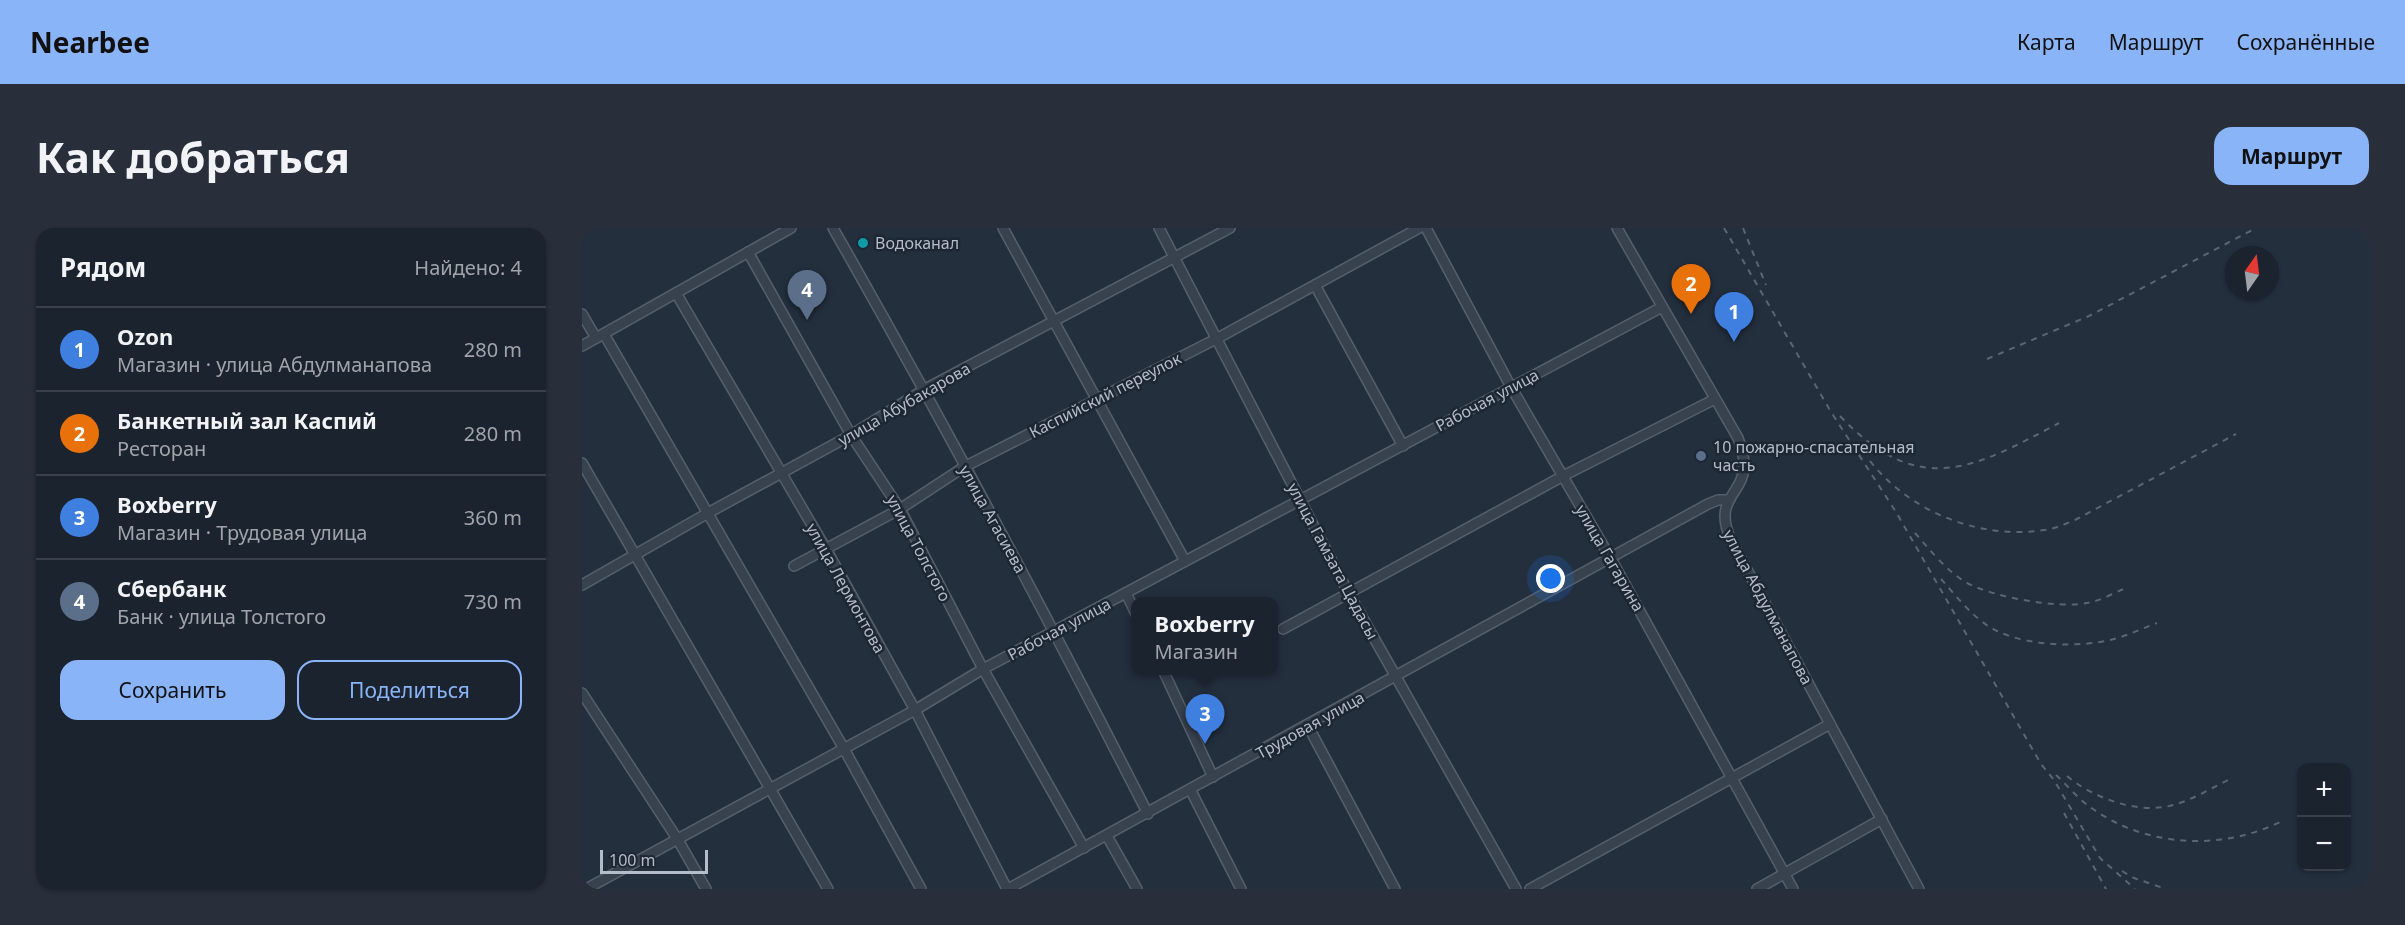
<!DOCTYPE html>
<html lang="ru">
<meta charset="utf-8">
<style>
body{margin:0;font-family:"Noto Sans",sans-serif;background:#282f3a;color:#f1f3f6}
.controls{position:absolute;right:18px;bottom:18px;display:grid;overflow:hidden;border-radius:12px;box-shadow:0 2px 4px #0004}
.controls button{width:54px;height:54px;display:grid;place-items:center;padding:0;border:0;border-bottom:2px solid #39404a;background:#1b232e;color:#f1f3f6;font:30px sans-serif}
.compass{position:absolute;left:1643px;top:18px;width:54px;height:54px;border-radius:50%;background:#1b232e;box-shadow:0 2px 4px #0004;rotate:14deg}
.scale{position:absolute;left:18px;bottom:15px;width:108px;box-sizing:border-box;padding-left:6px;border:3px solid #b4bcc9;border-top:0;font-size:16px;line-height:21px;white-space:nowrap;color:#b4bcc9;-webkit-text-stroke:4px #1d2633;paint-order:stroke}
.you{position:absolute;left:969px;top:351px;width:21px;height:21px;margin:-15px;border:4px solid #fff;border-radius:50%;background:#1a73e8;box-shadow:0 0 0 9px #1a73e833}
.badge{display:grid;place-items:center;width:39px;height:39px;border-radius:50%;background:#8ab4f8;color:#fff;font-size:20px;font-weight:700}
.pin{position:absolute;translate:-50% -50px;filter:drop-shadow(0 2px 3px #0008)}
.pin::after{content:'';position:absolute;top:32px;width:21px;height:18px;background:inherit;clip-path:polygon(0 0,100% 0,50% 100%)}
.popup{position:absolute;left:549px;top:369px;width:147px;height:78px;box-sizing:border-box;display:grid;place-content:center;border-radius:12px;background:#1b232e;filter:drop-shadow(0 2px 4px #0005);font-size:20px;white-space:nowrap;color:#a0a4aa}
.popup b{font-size:22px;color:#f1f3f6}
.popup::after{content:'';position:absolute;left:50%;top:100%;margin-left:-12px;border:12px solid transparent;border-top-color:#1b232e}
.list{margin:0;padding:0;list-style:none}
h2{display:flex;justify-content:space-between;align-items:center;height:78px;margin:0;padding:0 24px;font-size:26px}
h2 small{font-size:20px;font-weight:400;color:#a0a4aa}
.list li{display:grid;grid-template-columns:39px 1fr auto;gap:18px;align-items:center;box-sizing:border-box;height:84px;padding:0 24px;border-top:2px solid #39404a}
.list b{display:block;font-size:22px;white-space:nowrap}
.list p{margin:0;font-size:20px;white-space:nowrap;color:#a0a4aa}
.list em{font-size:20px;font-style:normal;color:#a0a4aa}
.actions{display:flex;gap:12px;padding:18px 24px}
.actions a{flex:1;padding:14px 0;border:2px solid #8ab4f8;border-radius:18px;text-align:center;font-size:21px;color:#8ab4f8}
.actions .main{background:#8ab4f8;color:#111}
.map{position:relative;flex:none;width:1787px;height:661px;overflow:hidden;border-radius:18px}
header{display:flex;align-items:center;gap:36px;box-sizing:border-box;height:84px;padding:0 30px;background:#8ab4f8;color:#111}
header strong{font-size:28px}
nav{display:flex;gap:33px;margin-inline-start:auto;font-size:21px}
.intro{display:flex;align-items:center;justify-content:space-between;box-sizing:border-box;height:144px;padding:0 36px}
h1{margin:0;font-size:42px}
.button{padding:15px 27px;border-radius:18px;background:#8ab4f8;color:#111;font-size:21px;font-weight:700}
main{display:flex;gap:36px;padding:0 36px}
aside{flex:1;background:#1b232e;border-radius:18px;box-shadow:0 2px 4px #0004}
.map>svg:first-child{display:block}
</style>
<header>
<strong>Nearbee</strong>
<nav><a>Карта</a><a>Маршрут</a><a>Сохранённые</a></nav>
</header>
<div class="intro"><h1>Как добраться</h1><a class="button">Маршрут</a></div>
<main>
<aside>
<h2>Рядом<small>Найдено: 4</small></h2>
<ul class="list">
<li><span class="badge" style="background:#3f7fe0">1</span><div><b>Ozon</b><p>Магазин · улица Абдулманапова</p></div><em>280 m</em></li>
<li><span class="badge" style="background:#e8710a">2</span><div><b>Банкетный зал Каспий</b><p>Ресторан</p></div><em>280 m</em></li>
<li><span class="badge" style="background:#3f7fe0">3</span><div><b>Boxberry</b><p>Магазин · Трудовая улица</p></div><em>360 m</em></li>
<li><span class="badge" style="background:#5c6f8a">4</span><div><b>Сбербанк</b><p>Банк · улица Толстого</p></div><em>730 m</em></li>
</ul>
<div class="actions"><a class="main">Сохранить</a><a>Поделиться</a></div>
</aside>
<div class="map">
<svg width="1787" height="661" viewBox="0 0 1787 661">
<rect width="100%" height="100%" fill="#242f3e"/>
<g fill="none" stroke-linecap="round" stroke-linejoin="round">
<defs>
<g id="minor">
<path d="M251 0C361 193 465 388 566 586"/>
<path d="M421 0 603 333"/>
<path d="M577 0 766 364 934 661"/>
<path d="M844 0 929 159 1029 331 1211 661"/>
<path d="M1035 0 1156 210C1159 218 1162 229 1162 237 1162 267 1130 270 1149 312L1337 661"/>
<path d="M166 24 269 207 318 281 401 441 502 620"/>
<path d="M733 57 821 218"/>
<path d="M94 65 244 321 333 482 425 661"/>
<path d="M0 86 14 110"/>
<path d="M22 106 261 519 339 661"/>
<path d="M0 118 209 0"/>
<path d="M0 235 246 661"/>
<path d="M212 338 318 281 382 239 636 110 837 0"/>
<path d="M0 357 126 285 269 207 343 161 648 0"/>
<path d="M544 365 554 386"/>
<path d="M701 401 981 248 1133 171"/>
<path d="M581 442 631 549"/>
<path d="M0 465 96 612 124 661"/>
<path d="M726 498 813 661"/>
<path d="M608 561 659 661"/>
<path d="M525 608 555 661"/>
<path d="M4 661 333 482 401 441 1080 79"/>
<path d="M426 661 1126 276 1136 272H1146"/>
<path d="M948 661 1248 496"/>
<path d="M1175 661 1300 591"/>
</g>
</defs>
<use href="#minor" stroke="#565f6c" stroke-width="12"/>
<use href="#minor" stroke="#38414e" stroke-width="9"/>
<g stroke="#5a6575" stroke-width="2" stroke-dasharray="6 6" stroke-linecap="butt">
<path d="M1142 0 1249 184 1314 284 1459 536 1472 552 1518 630 1553 661"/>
<path d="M1161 0 1184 57"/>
<path d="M1405 131 1507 88 1674 0"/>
<path d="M1258 188C1337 271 1391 241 1477 195"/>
<path d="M1288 233C1328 284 1398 312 1462 302 1473 301 1483 296 1493 292L1654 206"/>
<path d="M1333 305C1349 323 1366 345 1387 356 1413 369 1476 381 1505 375 1518 373 1532 365 1544 360"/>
<path d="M1359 351C1376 370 1393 393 1417 404 1449 418 1498 420 1532 411 1547 407 1561 400 1575 395"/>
<path d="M1474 547C1486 558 1497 572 1511 581 1565 619 1639 623 1698 594"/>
<path d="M1485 548C1511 570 1557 587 1591 577 1610 572 1628 561 1646 552"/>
<path d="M1482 585 1524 661"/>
<path d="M1540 643 1552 650 1584 661"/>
</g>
</g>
<circle fill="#0f9aa8" stroke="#1d2633" stroke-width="2" cx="281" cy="15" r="6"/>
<circle fill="#5c6f8a" stroke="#1d2633" stroke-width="2" cx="1119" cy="228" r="6"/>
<g text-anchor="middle" stroke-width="5" stroke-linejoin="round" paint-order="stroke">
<g font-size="16" fill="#b4bcc9" stroke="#1d2633" text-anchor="start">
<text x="293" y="21">Водоканал</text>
<text x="1131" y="225">10 пожарно-спасательная<tspan x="1131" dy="18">часть</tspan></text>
</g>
<g font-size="16" fill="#b4bcc9" stroke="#1d2633">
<text transform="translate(523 167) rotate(-27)" y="6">Каспийский переулок</text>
<text transform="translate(905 172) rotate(-28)" y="6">Рабочая улица</text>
<text transform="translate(322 176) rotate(-30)" y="6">улица Абубакарова</text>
<text transform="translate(411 291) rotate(61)" y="6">улица Агасиева</text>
<text transform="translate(337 320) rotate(62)" y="6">улица Толстого</text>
<text transform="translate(1028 330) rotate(60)" y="6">улица Гагарина</text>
<text transform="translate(751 333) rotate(62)" y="6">улица Гамзата Цадасы</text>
<text transform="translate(264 360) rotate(61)" y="6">улица Лермонтова</text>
<text transform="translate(1186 379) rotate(62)" y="6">улица Абдулманапова</text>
<text transform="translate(477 401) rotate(-28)" y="6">Рабочая улица</text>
<text transform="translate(728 497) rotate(-29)" y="6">Трудовая улица</text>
</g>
</g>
</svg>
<div class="controls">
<button>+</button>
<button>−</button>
</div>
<svg class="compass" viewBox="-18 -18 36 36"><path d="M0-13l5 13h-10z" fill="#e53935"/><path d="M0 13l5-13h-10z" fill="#a0a4aa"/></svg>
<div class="scale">100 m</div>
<div class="you"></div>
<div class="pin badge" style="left:1152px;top:114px;background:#3f7fe0">1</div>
<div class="pin badge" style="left:1109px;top:86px;background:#e8710a">2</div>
<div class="pin badge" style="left:623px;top:516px;background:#3f7fe0">3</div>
<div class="popup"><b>Boxberry</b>Магазин</div>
<div class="pin badge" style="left:225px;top:92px;background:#5c6f8a">4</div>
</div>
</main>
